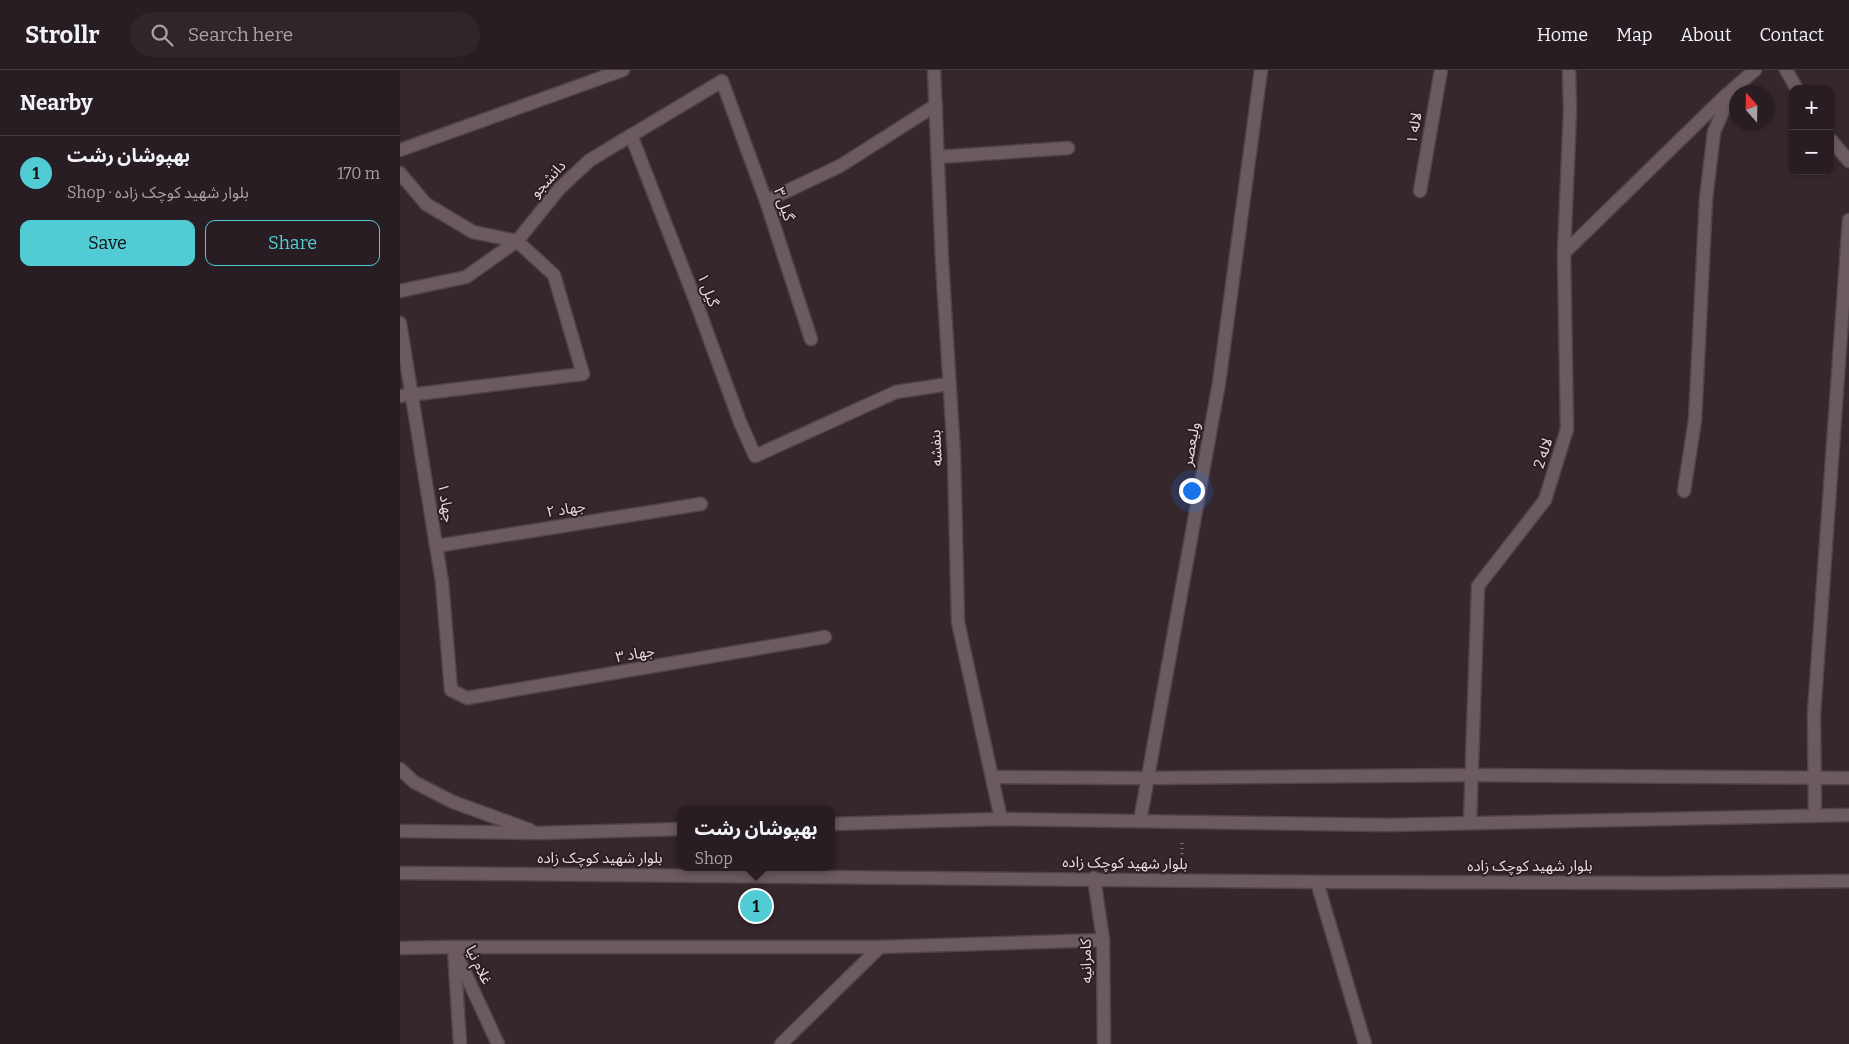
<!DOCTYPE html>
<meta charset="utf-8">
<style>
body{margin:0;font-family:Bitter,"Noto Sans Arabic",serif;background:#30262a;color:#f1f3f6}
.controls{position:absolute;right:15px;top:15px;display:grid;overflow:hidden;border-radius:10px;box-shadow:0 1px 4px #0004}
.controls button{width:45px;height:45px;display:grid;place-items:center;padding:0;border:0;border-bottom:1px solid #443b40;background:#281d22;color:#f1f3f6;font:25px sans-serif}
.compass{position:absolute;left:1329px;top:15px;width:45px;height:45px;border-radius:50%;background:#281d22;box-shadow:0 1px 4px #0004;rotate:340deg}
.you{position:absolute;left:791px;top:420px;width:18px;height:18px;margin:-12px;border:4px solid #fff;border-radius:50%;background:#1a73e8;box-shadow:0 0 0 8px #1a73e833}
.badge{display:grid;place-items:center;width:32px;height:32px;border-radius:50%;background:#51ccd4;color:#111;font-size:16px;font-weight:700}
.pin{position:absolute;translate:-50% -50%;border:2px solid #fff;box-shadow:0 1px 5px #0006}
.popup{position:absolute;left:277px;top:736px;width:158px;height:65px;box-sizing:border-box;display:grid;place-content:center;border-radius:10px;background:#281d22;filter:drop-shadow(0 1px 4px #0005);font-size:16px;white-space:nowrap;color:#a5a2a5}
.popup b{font-size:19px;color:#f1f3f6}
.popup::after{content:'';position:absolute;left:50%;top:100%;margin-left:-10px;border:10px solid transparent;border-top-color:#281d22}
.list{margin:0;padding:0;list-style:none}
h2{display:flex;justify-content:space-between;align-items:center;height:65px;margin:0;padding:0 20px;font-size:21px}
h2 small{font-size:16px;font-weight:400;color:#a5a2a5}
.list li{display:grid;grid-template-columns:32px 1fr auto;gap:15px;align-items:center;box-sizing:border-box;height:70px;padding:0 20px;border-top:1px solid #443b40}
.list b{display:block;font-size:19px;white-space:nowrap}
.list p{margin:0;font-size:16px;white-space:nowrap;color:#a5a2a5}
.list em{font-size:16px;font-style:normal;color:#a5a2a5}
.actions{display:flex;gap:10px;padding:15px 20px}
.actions a{flex:1;padding:11px 0;border:1px solid #51ccd4;border-radius:10px;text-align:center;font-size:18px;color:#51ccd4}
.actions .main{background:#51ccd4;color:#111}
.icon{flex:none;width:28px;height:28px;fill:none;stroke:currentColor;stroke-width:2;stroke-linecap:round;stroke-linejoin:round}
.map{position:relative;flex:none;width:1449px;height:974px;overflow:hidden}
header{display:flex;align-items:center;gap:30px;box-sizing:border-box;height:70px;padding:0 25px;background:#281d22;border-bottom:1px solid #443b40}
header strong{font-size:24px}
nav{display:flex;gap:28px;margin-inline-start:auto;font-size:18px}
.search{width:350px;height:45px;background:#30262a;display:flex;align-items:center;gap:12px;box-sizing:border-box;padding:0 18px;border-radius:28px;color:#a5a2a5;font-size:19px}
main{display:flex}
aside{flex:1;background:#281d22}
.map>svg:first-child{display:block}
</style>
<header>
<strong>Strollr</strong>
<div class="search"><svg class="icon" aria-label="search" viewBox="0 0 24 24"><circle cx="10" cy="10" r="6"/><path d="M15 15l6 6"/></svg>Search here</div>
<nav><a>Home</a><a>Map</a><a>About</a><a>Contact</a></nav>
</header>
<main>
<aside>
<h2>Nearby<small></small></h2>
<ul class="list">
<li><span class="badge">1</span><div><b>بهپوشان رشت</b><p>Shop · بلوار شهید کوچک زاده</p></div><em>170 m</em></li>
</ul>
<div class="actions"><a class="main">Save</a><a>Share</a></div>
</aside>
<div class="map">
<svg width="1449" height="974" viewBox="0 0 1449 974">
<rect width="100%" height="100%" fill="#36272d"/>
<g fill="none" stroke-linecap="round" stroke-linejoin="round">
<defs>
<g id="service">
<path d="M231 65 296 232 340 352 355 386 496 322 549 314"/>
<path d="M0 80 223 0"/>
<path d="M538 87 668 78"/>
<path d="M0 103 26 134 73 162 117 171 154 205 183 304 0 326"/>
<path d="M1020 121 1041 0"/>
<path d="M366 131 440 96 536 35"/>
<path d="M1164 183 1327 24"/>
<path d="M0 221 66 207 117 171 160 118 190 90 322 11 366 131 411 269"/>
<path d="M0 253 42 512 51 620 67 628 425 567"/>
<path d="M1284 421 1295 350 1306 129 1314 62 1332 20 1355 0"/>
<path d="M36 476 301 434"/>
<path d="M917 812 965 974"/>
<path d="M54 879 60 974"/>
<path d="M381 974 480 877"/>
</g>
<g id="minor">
<path d="M534 0 542 191 554 385 558 552 601 749"/>
<path d="M1386 0 1397 19"/>
<path d="M1430 69 1449 91"/>
<path d="M592 707 747 708 1072 705 1449 708"/>
<path d="M1415 746 1414 643 1449 150"/>
<path d="M740 751 819 313 861 0"/>
<path d="M1070 753 1078 516 1145 430 1167 359 1164 183 1170 41 1169 0"/>
<path d="M694 808 703 870 704 974"/>
<path d="M53 877H480L703 870"/>
<path d="M0 878 53 877 98 974"/>
</g>
<g id="secondary">
<path d="M0 699 14 712 53 732 130 760"/>
<path d="M431 754 601 749 988 755 1449 745"/>
<path d="M0 761 139 763 281 759"/>
<path d="M0 803 934 812 1264 813 1449 811"/>
</g>
</defs>
<use href="#service" stroke="#51444a" stroke-width="15"/>
<use href="#minor" stroke="#51444a" stroke-width="15"/>
<use href="#secondary" stroke="#51444a" stroke-width="15"/>
<path stroke="#84777c" stroke-width="3" stroke-dasharray="1 4" stroke-linecap="butt" d="M782 794V770"/>
<use href="#service" stroke="#6c5a62" stroke-width="12"/>
<use href="#minor" stroke="#6c5a62" stroke-width="12"/>
<use href="#secondary" stroke="#6c5a62" stroke-width="12"/>
</g>
<g text-anchor="middle" stroke-width="4" stroke-linejoin="round" paint-order="stroke">
<g font-size="15" fill="#e6dbdf" stroke="#2c1d24">
<text transform="translate(1014 58) rotate(-80)" y="5">لاله ۱</text>
<text transform="translate(148 109) rotate(-47)" y="5">دانشجو</text>
<text transform="translate(384 134) rotate(71)" y="5">گیل ۳</text>
<text transform="translate(308 220) rotate(69)" y="5">گیل ۱</text>
<text transform="translate(791 374) rotate(-80)" y="5">ولیعصر</text>
<text transform="translate(536 378) rotate(-93)" y="5">بنفشه</text>
<text transform="translate(1143 383) rotate(-72)" y="5">لاله 2</text>
<text transform="translate(46 433) rotate(81)" y="5">جهاد ۱</text>
<text transform="translate(166 439) rotate(-9)" y="5">جهاد ۲</text>
<text transform="translate(235 584) rotate(-10)" y="5">جهاد ۳</text>
<text x="200" y="793">بلوار شهید کوچک زاده</text>
<text transform="translate(725 793) rotate(1)" y="5">بلوار شهید کوچک زاده</text>
<text x="1130" y="801">بلوار شهید کوچک زاده</text>
<text transform="translate(686 891) rotate(-91)" y="5">کامرانیه</text>
<text transform="translate(79 895) rotate(64)" y="5">غلام نیا</text>
</g>
</g>
</svg>
<div class="controls">
<button>+</button>
<button>−</button>
</div>
<svg class="compass" viewBox="-18 -18 36 36"><path d="M0-13l5 13h-10z" fill="#e53935"/><path d="M0 13l5-13h-10z" fill="#a5a2a5"/></svg>
<div class="you"></div>
<div class="pin badge" style="left:356px;top:836px">1</div>
<div class="popup"><b>بهپوشان رشت</b>Shop</div>
</div>
</main>
